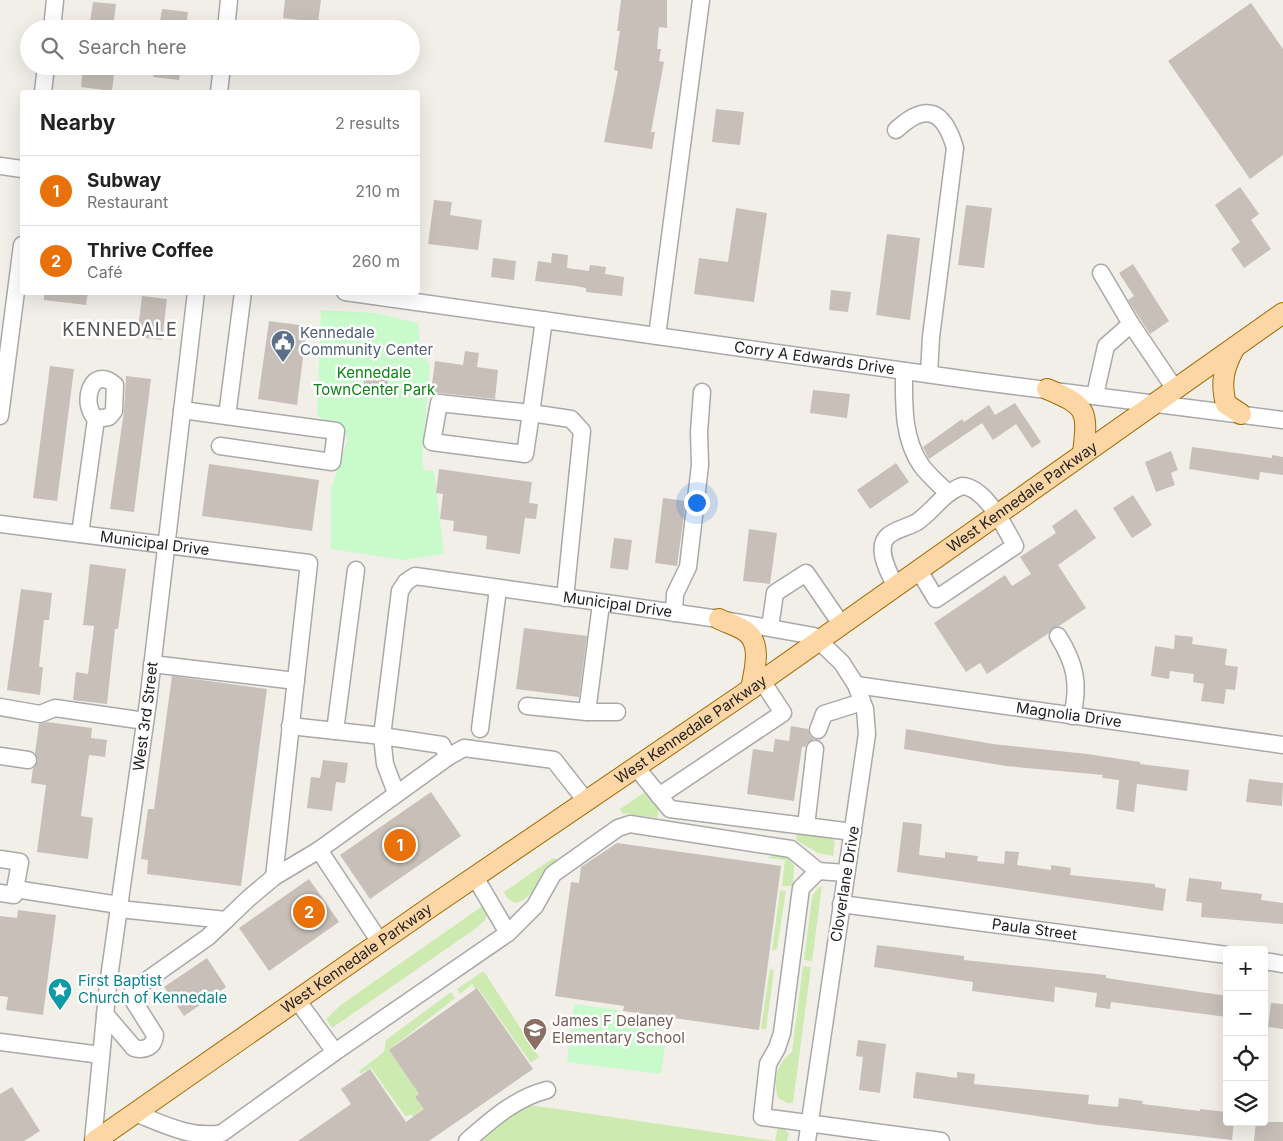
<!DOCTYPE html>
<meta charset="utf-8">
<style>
body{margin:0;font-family:Inter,sans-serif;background:#f2f2f2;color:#222}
.controls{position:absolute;right:15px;bottom:15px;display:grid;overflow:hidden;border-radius:5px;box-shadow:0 5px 20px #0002}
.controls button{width:45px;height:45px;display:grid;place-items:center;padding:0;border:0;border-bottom:1px solid #e0e0e0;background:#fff;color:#222;font:25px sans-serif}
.you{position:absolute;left:696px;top:502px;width:18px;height:18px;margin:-12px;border:4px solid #fff;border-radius:50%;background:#1a73e8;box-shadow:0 0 0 8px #1a73e833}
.badge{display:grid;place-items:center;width:32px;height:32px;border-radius:50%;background:#d40000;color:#fff;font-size:16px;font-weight:700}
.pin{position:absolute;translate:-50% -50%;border:2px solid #fff;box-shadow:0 1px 5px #0006}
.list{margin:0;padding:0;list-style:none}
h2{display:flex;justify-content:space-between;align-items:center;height:65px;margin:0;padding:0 20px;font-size:21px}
h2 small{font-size:16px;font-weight:400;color:#767676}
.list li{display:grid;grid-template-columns:32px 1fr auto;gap:15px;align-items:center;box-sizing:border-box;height:70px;padding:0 20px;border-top:1px solid #e0e0e0}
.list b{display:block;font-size:19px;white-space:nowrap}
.list p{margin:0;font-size:16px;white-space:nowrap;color:#767676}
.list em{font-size:16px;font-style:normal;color:#767676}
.icon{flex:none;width:28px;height:28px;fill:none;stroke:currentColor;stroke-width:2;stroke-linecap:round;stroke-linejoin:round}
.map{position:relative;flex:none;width:1283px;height:1141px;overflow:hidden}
.search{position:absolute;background:#fff;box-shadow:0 5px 20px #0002;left:20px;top:20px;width:400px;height:55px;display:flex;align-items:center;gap:12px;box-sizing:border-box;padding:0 18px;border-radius:28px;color:#767676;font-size:19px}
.panel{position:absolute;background:#fff;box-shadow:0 5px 20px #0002;left:20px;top:90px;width:400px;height:205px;border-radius:5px}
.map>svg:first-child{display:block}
</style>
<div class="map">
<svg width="1283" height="1141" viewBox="0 0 1283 1141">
<rect width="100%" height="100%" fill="#f2efe9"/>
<g fill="#cdebb0">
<path d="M648 790 660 806 657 818 622 813 620 809Z"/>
<path d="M797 834 830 836 835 842 833 856 818 853 796 840Z"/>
<path d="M776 854 786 856 794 865 793 886H782L785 860 768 858Z"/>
<path d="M553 858 557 859C546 870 520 925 504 892Z"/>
<path d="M822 886 812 961 804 960 812 897 817 889Z"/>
<path d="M780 890 786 891 777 949 772 951Z"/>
<path d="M484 905 487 912 486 919 475 929 332 1028 326 1019 342 1004Z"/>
<path d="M803 966 811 967 793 1103H787L778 1098C773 1079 777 1063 792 1052Z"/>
<path d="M770 968 774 971 766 1029H761Z"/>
<path d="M482 972 485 973 539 1057 531 1063 478 988 475 989 472 984 460 994 457 989Z"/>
<path d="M451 992 455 998 389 1050 419 1094 415 1097 424 1109 413 1117 411 1114 406 1117 371 1068 360 1074 359 1071 384 1052 386 1040Z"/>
<path d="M530 1105 775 1141 778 1127 784 1128 789 1134 787 1141H479L499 1124Z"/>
</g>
<g fill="#c8facc">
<path d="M321 310 375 313 418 323 421 353 430 365 422 462 424 470 434 471 444 554 403 560 331 549V489L348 438 317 415Z"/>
<path d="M574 1004 618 1010 617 1016 661 1021 659 1033 667 1034 661 1074 567 1062Z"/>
</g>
<g fill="#c7bfb8">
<path d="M285 0H321L318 22 283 18Z"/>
<path d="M621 0H667V28L659 27 657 49H661L659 61 664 62 651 132H655L652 149 604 142 618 71 614 70 620 31H617Z"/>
<path d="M93 2 116 4 113 29H89Z"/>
<path d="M1251 3 1283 49V155L1250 179 1168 61Z"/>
<path d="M162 9 188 12 186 29H159Z"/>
<path d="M83 66H115L112 91 81 87Z"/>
<path d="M155 66H181L179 80 153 77Z"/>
<path d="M716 109 744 112 740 145 712 142Z"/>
<path d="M1240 187 1259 214 1251 220 1271 249 1244 268 1231 249 1240 242 1215 205Z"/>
<path d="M434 200 452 202 450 215 482 220 478 250 428 244Z"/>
<path d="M966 205 992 208 984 268 958 265Z"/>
<path d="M736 208 767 213 754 302 694 294 699 258 728 262Z"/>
<path d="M887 234 920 238 910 320 876 315Z"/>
<path d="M552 253 568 255 567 268 589 271 590 265 606 267 605 274 624 277 622 296 586 292V288L576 286 535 281 538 261 551 263Z"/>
<path d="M493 258 516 261 514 280 491 277Z"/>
<path d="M1133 264 1169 321 1150 334 1128 300 1134 296 1119 273Z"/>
<path d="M831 290 851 292 848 312 829 310Z"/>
<path d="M44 292H88L86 305 44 300Z"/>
<path d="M142 296 167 299 162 340 137 337Z"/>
<path d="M269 321 307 326 297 405 258 399Z"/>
<path d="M465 351 479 353 477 367 498 370 495 399 431 392 435 361 463 365Z"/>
<path d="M50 366 74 369 57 501 33 498Z"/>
<path d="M387 374 388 386 364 387V375Z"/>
<path d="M126 376 151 379 134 512 110 509 124 411Z"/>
<path d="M813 390 850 394 847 418 810 413Z"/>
<path d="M1015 403 1041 442 1032 448 1016 424 993 440 982 423 929 459 923 447 962 419 964 422 989 405 995 415Z"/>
<path d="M1192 447 1272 458V455L1283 457V475L1260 472 1259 480 1189 469Z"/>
<path d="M1171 451 1178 470 1171 473 1175 485 1156 492 1145 462Z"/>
<path d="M896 463 909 482 870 509 857 490Z"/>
<path d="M209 464 319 480 312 531 202 516Z"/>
<path d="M439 469 532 482 529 503 538 504 536 519 525 518 520 554 486 549 487 536 453 531 454 521 440 519 443 494 436 493Z"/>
<path d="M1133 495 1152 525 1132 538 1113 508Z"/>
<path d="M663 498 686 501 677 566 655 563Z"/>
<path d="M1076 509 1096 538 1058 565 1086 608 1059 626 1053 628 1049 633 987 674 980 663 966 672 934 623 1005 575 1012 586 1031 574 1020 557 1056 533 1052 526Z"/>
<path d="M749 529 777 533 770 584 743 581Z"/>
<path d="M614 538 632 540 628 570 610 568Z"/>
<path d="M90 564 126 569 118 629H115L107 704 73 700 76 672 88 674 94 626 83 625Z"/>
<path d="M21 589 52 593 49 620H44L39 667H43L40 695 7 690Z"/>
<path d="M524 628 587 636 579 697 516 689Z"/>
<path d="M1175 635 1193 637 1192 644 1227 649 1225 665 1238 667 1235 690 1226 689 1224 704 1201 701 1204 684 1193 682 1194 674 1170 671 1169 679 1151 676 1155 646 1174 649Z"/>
<path d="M172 676 267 689 241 886 147 874 148 860 141 859 148 809H154Z"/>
<path d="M47 722 92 728 91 738 107 740 105 757 89 755 81 816 93 818 88 859 37 852 46 785 31 783 33 768 38 761 35 753 39 724Z"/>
<path d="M791 726 808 729 810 736 814 739 807 743 805 747H802L794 801 747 794 753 749 773 752 775 739 789 741Z"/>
<path d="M906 729 993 744 1087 754 1140 762V764L1189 770 1187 791 1137 784 1134 812 1116 809 1119 780 1102 778 1103 775 1006 766 904 749Z"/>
<path d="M323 760 348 763 345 783 336 782 332 811 307 808 311 777 320 778Z"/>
<path d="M1249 779 1283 783 1282 806 1246 802Z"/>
<path d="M431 792 461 836 370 899 340 855Z"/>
<path d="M903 822 922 824 919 855 945 858V852L978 856 977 861 1004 864 1005 851 1019 852 1017 865 1051 870V865L1071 868 1070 875 1155 884V887L1166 889 1163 911 897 872Z"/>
<path d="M617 843 781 866 759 1030 623 1011 624 1006 555 996 571 882 579 883 581 867Z"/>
<path d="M1189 878 1222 882 1221 889 1262 894 1261 900 1283 903V924L1201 917 1202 903 1186 901Z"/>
<path d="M309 879 339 922 269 971 239 928Z"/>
<path d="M18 910 56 915 43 1015 6 1010 8 997 0 996V916L17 918Z"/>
<path d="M877 945 964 956V960L1106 975V978L1227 996V1017L1111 1002 1110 1009 1095 1007 1097 993 1055 987 1054 1002 972 991 973 982 874 967Z"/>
<path d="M207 958 226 987 184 1016 164 987Z"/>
<path d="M477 988 533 1069 429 1141H298L351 1104 341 1089 370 1069 406 1122 424 1109 415 1097 419 1094 389 1050Z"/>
<path d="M1271 1003 1283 1004V1029L1268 1027Z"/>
<path d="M858 1040 886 1044 880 1093 859 1090 863 1057 856 1056Z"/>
<path d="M916 1072 957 1078V1072L975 1074 974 1084 1089 1095 1088 1104 1118 1107 1119 1098 1143 1101 1142 1104 1200 1111V1109L1227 1112V1122H1234L1232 1140 1099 1125 913 1098Z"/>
<path d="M12 1087 40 1131 24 1141H0V1094Z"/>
<path d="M1256 1122H1283V1141H1254Z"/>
</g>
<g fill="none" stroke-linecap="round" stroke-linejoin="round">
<defs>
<g id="minor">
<path d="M52 29 55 0"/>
<path d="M226 29 229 0"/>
<path d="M43 92 46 66"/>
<path d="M219 92 222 66"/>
<path d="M896 130C927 101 944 111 955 148L931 337 929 374"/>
<path d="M0 166 22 169"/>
<path id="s1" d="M345 292 976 381 1283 420"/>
<path d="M544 320 531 413 571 419 582 431 565 598"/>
<path d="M1131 324 1175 389"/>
<path d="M657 336 701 0"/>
<path d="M904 371C904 402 902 437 921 465 928 475 939 484 948 493"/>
<path d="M1095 395 1106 346 1131 324 1101 273"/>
<path d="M439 403 531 413 525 454 432 442Z"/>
<path d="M182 410 336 431 332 462 220 446"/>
<path d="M0 416 22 245"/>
<path d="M227 416 243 292"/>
<path id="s2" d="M0 524 309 563 274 877 319 850"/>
<path d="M80 534 96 419C80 404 91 364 115 385L114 411 109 417 96 419"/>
<path d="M895 585C889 573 874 547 889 535 897 529 908 527 917 522 933 511 943 493 962 486 985 487 1005 527 1015 546L936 599 918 569"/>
<path d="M601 604 587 712H617"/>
<path d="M674 613 675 594 688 567 700 465 699 432 702 392"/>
<path d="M770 627 775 593 806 573 841 624"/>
<path d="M1058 636C1075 663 1080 684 1072 716"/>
<path d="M152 664 296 681"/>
<path id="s3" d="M856 685 1283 745"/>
<path d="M527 706 587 712"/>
<path d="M0 707 40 714 55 708 145 721"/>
<path id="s4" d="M290 726 382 736 400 591 406 582 415 576 719 619 814 636 842 663 856 685 865 709 867 734 807 1141"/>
<path d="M480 729 498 589"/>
<path d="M818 730 824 714 862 702"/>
<path d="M335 731 356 570"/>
<path d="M0 756 28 760"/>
<path d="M636 767 670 809 853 832"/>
<path d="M396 793 385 764 382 736 442 745 448 757 464 748 554 760 586 801"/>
<path d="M659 796 783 713 762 681"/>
<path d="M806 826 815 749"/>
<path d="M0 859 20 862 14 895 0 893"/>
<path d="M818 871 801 888 782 1033 777 1048 768 1064 762 1117 941 1141"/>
<path d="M15 889 119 905"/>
<path id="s5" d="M841 904 1227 955"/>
<path d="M119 909 226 920 249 898 274 877"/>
<path d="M508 933 535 906 553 874 618 828 630 824 791 849 818 871 846 873"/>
<path d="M380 942 319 850 448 757"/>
<path d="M1264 961 1283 964"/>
<path d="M105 1014 134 1048C145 1051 154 1047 155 1035L133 1000V990L208 937 226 920"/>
<path d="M0 1042 101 1055"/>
<path d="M335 1052 508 933 475 877"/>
<path d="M135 1113C163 1124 191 1139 222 1133L335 1052 297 1000"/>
<path id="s6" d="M93 1141 108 985 148 702 196 292"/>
<path d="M467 1141C491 1120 515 1098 547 1090"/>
</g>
<g id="major">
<path d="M1235 347C1224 367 1220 382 1226 404L1241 414"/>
<path d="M1047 389C1088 406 1088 411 1083 453"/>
<path d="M719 619C727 623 738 626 745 631 763 643 754 672 751 689"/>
<path id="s7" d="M95 1141 429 908 742 695 1283 313"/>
</g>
</defs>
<use href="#minor" stroke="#a9a9a9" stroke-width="19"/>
<use href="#major" stroke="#a06b00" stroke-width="22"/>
<use href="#minor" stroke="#fff" stroke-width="16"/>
<use href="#major" stroke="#fcd6a4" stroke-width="20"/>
</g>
<defs>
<symbol id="civic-pin" viewBox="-11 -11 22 30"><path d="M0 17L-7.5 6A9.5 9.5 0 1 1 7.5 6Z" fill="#5c6f8a" stroke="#fff"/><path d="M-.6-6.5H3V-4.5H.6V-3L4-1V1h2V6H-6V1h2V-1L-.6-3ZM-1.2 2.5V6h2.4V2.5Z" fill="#fff"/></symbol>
<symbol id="sight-pin" viewBox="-11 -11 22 30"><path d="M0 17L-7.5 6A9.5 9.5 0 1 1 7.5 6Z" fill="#0f9aa8" stroke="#fff"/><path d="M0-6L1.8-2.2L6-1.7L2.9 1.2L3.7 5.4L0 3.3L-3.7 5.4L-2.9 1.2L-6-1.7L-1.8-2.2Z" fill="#fff"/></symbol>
<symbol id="school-pin" viewBox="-11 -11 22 30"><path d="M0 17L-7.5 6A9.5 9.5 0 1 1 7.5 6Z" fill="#8d6e63" stroke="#fff"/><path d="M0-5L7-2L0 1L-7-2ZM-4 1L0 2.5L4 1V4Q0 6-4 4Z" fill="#fff"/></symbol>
</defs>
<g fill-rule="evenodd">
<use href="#civic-pin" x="269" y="328" width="28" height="38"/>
<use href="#sight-pin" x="46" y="976" width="28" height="38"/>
<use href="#school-pin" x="521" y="1016" width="28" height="38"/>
</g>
<g text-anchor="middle" stroke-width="5" stroke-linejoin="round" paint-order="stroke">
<g font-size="15" fill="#4e5e75" stroke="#fff" text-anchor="start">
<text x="300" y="338">Kennedale<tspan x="300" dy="17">Community Center</tspan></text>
</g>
<g font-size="15" fill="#222" stroke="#fff">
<text dy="5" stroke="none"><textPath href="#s1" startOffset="474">Corry A Edwards Drive</textPath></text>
<text dy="5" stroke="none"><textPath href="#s7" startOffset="1129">West Kennedale Parkway</textPath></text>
<text dy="5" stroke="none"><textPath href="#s2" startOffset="156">Municipal Drive</textPath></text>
<text dy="5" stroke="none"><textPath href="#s4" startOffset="465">Municipal Drive</textPath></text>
<text dy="5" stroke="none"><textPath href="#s3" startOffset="215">Magnolia Drive</textPath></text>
<text dy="5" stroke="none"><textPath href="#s6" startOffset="428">West 3rd Street</textPath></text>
<text dy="5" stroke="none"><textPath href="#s7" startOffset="724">West Kennedale Parkway</textPath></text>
<text transform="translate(845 884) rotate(-81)" y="5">Cloverlane Drive</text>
<text dy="5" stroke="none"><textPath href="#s5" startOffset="195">Paula Street</textPath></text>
<text dy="5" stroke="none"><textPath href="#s7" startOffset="319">West Kennedale Parkway</textPath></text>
</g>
<g font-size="15" fill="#0c8416" stroke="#fff">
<text x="374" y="378">Kennedale<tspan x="374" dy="17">TownCenter Park</tspan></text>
</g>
<g font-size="15" fill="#0d838f" stroke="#fff" text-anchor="start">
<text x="78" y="986">First Baptist<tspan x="78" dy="17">Church of Kennedale</tspan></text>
</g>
<g font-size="15" fill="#785e54" stroke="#fff" text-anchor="start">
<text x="552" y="1026">James F Delaney<tspan x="552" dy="17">Elementary School</tspan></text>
</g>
<g font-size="18" letter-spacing="1" fill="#555" stroke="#fff">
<text x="120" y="336">KENNEDALE</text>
</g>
</g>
</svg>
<div class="controls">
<button>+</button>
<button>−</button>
<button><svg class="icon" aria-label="locate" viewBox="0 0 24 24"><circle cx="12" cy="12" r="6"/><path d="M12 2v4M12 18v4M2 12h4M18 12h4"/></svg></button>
<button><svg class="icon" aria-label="layers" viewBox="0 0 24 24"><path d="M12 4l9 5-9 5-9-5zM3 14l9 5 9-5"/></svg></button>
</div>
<div class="you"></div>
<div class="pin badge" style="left:400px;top:845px;background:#e8710a">1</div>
<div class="pin badge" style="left:309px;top:912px;background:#e8710a">2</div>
<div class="search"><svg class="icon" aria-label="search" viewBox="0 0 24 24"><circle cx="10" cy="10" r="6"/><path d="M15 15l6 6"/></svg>Search here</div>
<section class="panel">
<h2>Nearby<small>2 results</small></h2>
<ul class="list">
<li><span class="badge" style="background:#e8710a">1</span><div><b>Subway</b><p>Restaurant</p></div><em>210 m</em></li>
<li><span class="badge" style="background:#e8710a">2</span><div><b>Thrive Coffee</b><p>Café</p></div><em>260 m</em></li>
</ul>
</section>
</div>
